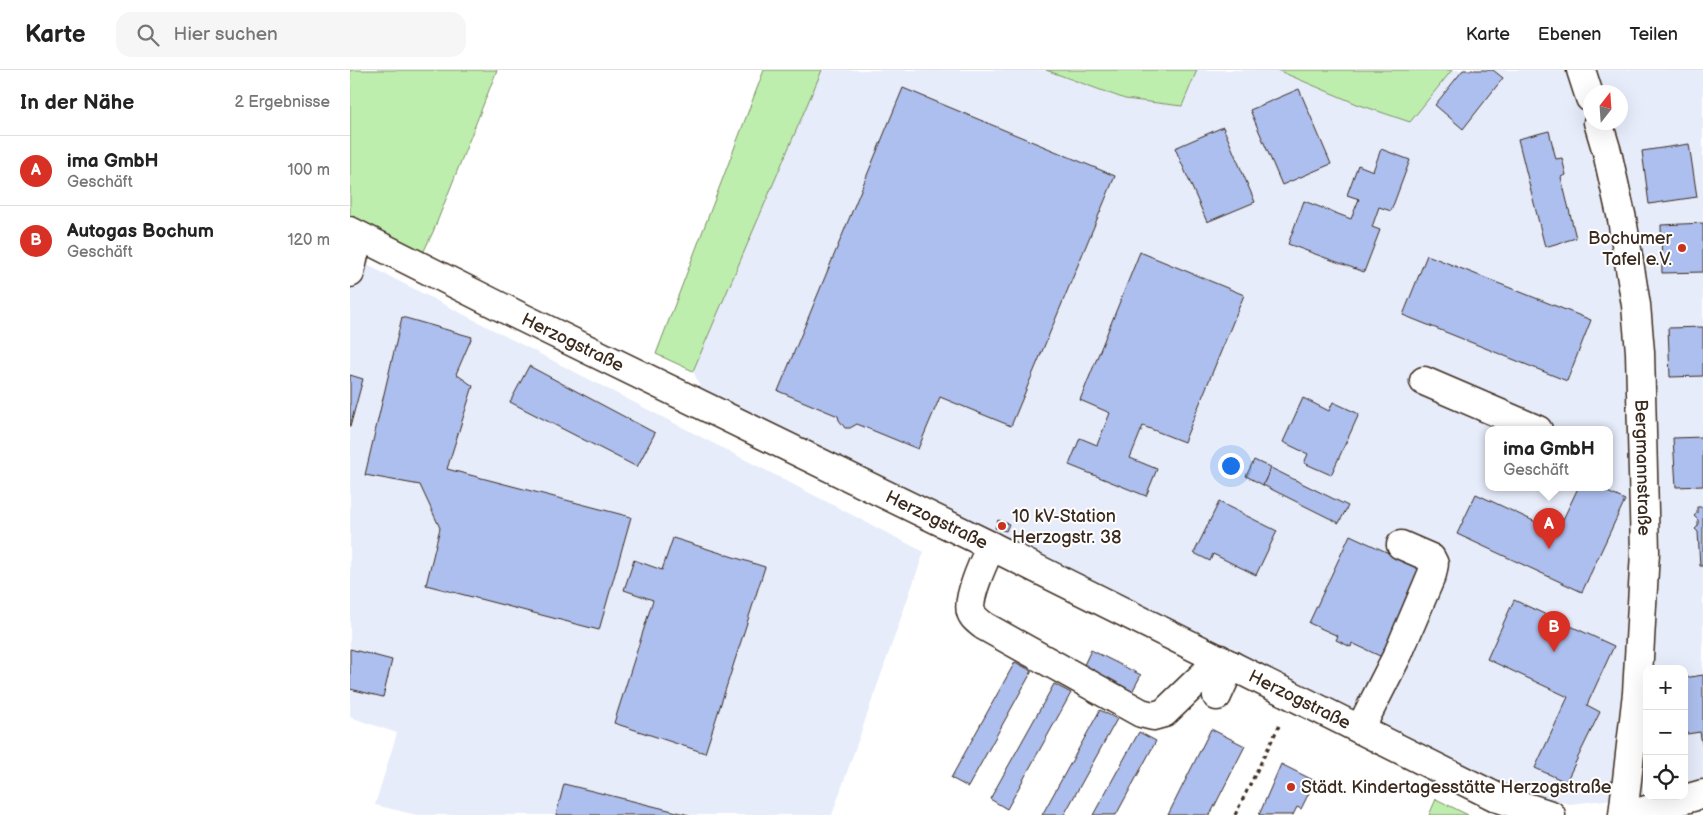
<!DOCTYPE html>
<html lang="de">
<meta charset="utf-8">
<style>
body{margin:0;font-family:"Balsamiq Sans",sans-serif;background:#f6f6f6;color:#222}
.controls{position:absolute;right:15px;bottom:15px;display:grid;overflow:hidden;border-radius:10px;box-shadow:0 5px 20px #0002}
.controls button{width:45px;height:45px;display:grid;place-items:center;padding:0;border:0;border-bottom:1px solid #e0e0e0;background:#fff;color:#222;font:25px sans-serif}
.compass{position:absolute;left:1233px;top:15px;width:45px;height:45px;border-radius:50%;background:#fff;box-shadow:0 5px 20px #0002;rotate:17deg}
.you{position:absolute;left:880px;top:395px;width:18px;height:18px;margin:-12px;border:4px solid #fff;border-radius:50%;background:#1a73e8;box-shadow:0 0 0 8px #1a73e833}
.badge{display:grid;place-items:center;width:32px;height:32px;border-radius:50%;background:#d93025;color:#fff;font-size:16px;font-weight:700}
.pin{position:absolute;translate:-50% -41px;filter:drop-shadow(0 1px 2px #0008)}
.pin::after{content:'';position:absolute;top:26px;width:18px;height:15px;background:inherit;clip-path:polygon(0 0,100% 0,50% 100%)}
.popup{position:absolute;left:1135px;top:356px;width:128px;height:65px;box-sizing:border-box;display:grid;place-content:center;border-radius:10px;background:#fff;filter:drop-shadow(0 1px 4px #0005);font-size:16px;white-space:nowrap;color:#767676}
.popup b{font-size:19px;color:#222}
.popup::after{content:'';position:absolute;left:50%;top:100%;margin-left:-10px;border:10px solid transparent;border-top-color:#fff}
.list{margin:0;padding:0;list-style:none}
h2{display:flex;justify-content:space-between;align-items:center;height:65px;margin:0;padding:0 20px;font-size:21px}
h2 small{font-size:16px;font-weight:400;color:#767676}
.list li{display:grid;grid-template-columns:32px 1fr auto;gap:15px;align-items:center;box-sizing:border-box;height:70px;padding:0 20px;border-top:1px solid #e0e0e0}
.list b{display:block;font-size:19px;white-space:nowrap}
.list p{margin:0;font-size:16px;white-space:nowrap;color:#767676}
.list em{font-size:16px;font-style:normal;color:#767676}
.icon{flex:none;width:28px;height:28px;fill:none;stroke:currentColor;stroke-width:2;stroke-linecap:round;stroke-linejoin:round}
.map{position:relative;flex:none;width:1353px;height:745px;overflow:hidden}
header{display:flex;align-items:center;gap:30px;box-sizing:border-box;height:70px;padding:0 25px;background:#fff;border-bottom:1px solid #e0e0e0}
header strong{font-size:24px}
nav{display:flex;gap:28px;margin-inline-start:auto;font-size:18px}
.search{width:350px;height:45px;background:#f6f6f6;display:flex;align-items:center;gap:12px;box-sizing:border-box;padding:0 18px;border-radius:15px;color:#767676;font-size:19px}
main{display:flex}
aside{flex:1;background:#fff}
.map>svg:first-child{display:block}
</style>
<header>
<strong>Karte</strong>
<div class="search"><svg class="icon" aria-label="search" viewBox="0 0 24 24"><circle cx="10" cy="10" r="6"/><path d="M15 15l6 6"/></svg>Hier suchen</div>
<nav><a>Karte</a><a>Ebenen</a><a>Teilen</a></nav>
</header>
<main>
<aside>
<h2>In der Nähe<small>2 Ergebnisse</small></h2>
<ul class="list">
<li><span class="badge">A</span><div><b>ima GmbH</b><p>Geschäft</p></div><em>100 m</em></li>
<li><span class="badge">B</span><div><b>Autogas Bochum</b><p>Geschäft</p></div><em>120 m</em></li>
</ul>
</aside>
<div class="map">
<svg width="1353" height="745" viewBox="0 0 1353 745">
<rect width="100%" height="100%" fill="#fff"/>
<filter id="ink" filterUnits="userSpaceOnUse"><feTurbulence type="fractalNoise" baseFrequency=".02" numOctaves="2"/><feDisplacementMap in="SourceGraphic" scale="10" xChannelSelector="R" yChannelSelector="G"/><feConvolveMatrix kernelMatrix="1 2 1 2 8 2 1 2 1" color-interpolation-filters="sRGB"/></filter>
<g filter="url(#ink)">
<g fill="#e6ecfa" fill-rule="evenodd">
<path d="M472 0H696L775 29 832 36 847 0H927L1007 34 1060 52 1102 0H1353V710L1334 714V599H1297V724L1281 727 1220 734 1153 717 353 323 343 301ZM1240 22H1270V52H1240ZM1139 360H1259V418H1139Z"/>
<path d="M0 186 574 482 482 745H67L25 735 47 663 0 647Z"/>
</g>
<g fill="#beeead" stroke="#7c8c66">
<path d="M0 0H147L83 162 72 185 0 149Z"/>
<path d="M414 0H472L343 301 306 284Z"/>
<path d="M696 0H847L832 36 775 29Z"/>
<path d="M927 0H1102L1060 52 1007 34Z"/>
<path d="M1086 729 1118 745H1079Z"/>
</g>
<g fill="#adbfee" stroke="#3b2a1e">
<path d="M1113 0H1143L1153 8 1113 59 1085 35Z"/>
<path d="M553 18 765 106 661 356 590 327 568 379 507 354 500 358H495L489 350 488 346 428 321Z"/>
<path d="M949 19 981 94 932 115 900 40Z"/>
<path d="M873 57 905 132 857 152 825 78Z"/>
<path d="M1199 61 1206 89 1212 88 1216 105 1211 107 1226 168 1195 177 1168 69Z"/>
<path d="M1339 74 1347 127 1299 134 1292 81Z"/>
<path d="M1031 79 1060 90 1041 141 1029 137 1022 157 1030 160 1014 202 938 174 954 131 1001 149 1009 129 997 125 1008 95 1023 101Z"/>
<path d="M1353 153V202L1312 203 1311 155Z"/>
<path d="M790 182 894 225 834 372 793 356 780 388 807 399 796 426 719 395 730 368 747 375 760 343 730 330Z"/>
<path d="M1077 185 1241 250 1217 311 1053 245Z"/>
<path d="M52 247 122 267 106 304 123 316 97 399 281 447 249 560 76 515 90 458 70 415 15 405Z"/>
<path d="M1353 257V306L1320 307 1318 258Z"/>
<path d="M179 296 305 363 287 397 160 332Z"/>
<path d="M0 305 13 309 0 357Z"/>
<path d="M953 328 979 341 983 332 1009 344 981 405 954 393 958 384 933 372Z"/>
<path d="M1353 367V416L1326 417 1323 368Z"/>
<path d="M904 390 921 398 913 415 896 406Z"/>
<path d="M921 398 998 436 989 453 913 415Z"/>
<path d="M1228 418H1249L1275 430 1232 522 1107 464 1126 424 1207 462Z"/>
<path d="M869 432 927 461 906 505 863 484 860 491 844 483Z"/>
<path d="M1347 437H1353V496H1350L1348 462 1345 459 1348 456V450L1344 446 1347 443Z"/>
<path d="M648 450 659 454 656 461 645 458Z"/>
<path d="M1000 465 1073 499 1032 587 1002 573 1001 577 986 570 988 566 959 553Z"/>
<path d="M323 468 415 497 355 683 264 653 303 530 274 520 284 490 312 500Z"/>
<path d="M1164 530 1264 576 1237 635 1250 642 1216 712 1185 698 1218 627 1137 589Z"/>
<path d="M0 579 42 590 33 627 0 619Z"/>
<path d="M741 580 791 605 782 622 733 597Z"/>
<path d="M665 592 682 601 618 717 601 708Z"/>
<path d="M1353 605V679L1350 662 1337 664 1334 645V608Z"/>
<path d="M704 614 721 623 657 739 640 729Z"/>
<path d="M750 640 767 649 714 745H692Z"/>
<path d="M861 659 895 676 860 745H818Z"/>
<path d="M789 662 806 671 766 745H743Z"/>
<path d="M931 694 965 711 951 739 947 737 943 745H909Z"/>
<path d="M214 714 339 745H206Z"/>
</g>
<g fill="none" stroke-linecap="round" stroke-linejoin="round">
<defs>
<g id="minor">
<path d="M1231 0 1240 28"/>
<path id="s1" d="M1248 52 1257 82 1272 149 1286 235 1290 282 1295 482 1287 623 1273 745"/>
<path id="s2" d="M0 161 167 245 641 476 1148 728 1201 745"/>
<path d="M0 203 4 185 11 167"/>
<path d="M1074 311 1188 360"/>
<path d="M641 476C635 489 616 529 621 542 623 548 629 552 634 556L791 643 803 646 814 643 870 589"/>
<path d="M867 626 881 595"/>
<path d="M1010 659 1048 584 1082 504 1084 494 1081 488 1051 475"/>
<path d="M1279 745 1353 724"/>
</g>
</defs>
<use href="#minor" stroke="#3b2a1e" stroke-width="31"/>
<path stroke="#3b2a1e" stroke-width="3" stroke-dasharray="4 4" stroke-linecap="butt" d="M885 745 929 656"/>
<use href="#minor" stroke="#fff" stroke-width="28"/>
</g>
</g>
<g fill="#c8321e" stroke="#fff" stroke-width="2">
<circle cx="1332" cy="178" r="5"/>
<circle cx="652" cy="456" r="5"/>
<circle cx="941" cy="717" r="5"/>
</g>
<g text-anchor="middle" stroke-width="4" stroke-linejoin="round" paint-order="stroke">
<g font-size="18" fill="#3b2a1e" stroke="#fff" text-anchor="start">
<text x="1322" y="174" text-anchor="end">Bochumer<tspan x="1322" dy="21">Tafel e.V.</tspan></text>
<text x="662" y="452">10 kV-Station<tspan x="662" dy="21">Herzogstr. 38</tspan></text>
<text x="951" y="723">Städt. Kindertagesstätte Herzogstraße</text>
</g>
<g font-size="18" fill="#3b2a1e" stroke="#fff">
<text dy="6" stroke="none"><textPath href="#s2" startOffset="249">Herzogstraße</textPath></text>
<text dy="6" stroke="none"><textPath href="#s1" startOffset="350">Bergmannstraße</textPath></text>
<text dy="6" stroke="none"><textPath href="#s2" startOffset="654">Herzogstraße</textPath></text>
<text dy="6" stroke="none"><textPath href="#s2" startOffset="1059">Herzogstraße</textPath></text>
</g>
</g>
</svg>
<div class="controls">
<button>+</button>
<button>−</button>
<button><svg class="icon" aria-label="locate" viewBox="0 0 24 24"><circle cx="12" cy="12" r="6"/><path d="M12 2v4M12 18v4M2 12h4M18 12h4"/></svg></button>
</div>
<svg class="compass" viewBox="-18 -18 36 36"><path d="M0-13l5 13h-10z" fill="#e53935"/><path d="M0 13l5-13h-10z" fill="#767676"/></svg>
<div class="you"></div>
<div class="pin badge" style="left:1199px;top:479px">A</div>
<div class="popup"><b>ima GmbH</b>Geschäft</div>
<div class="pin badge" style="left:1204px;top:582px">B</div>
</div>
</main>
